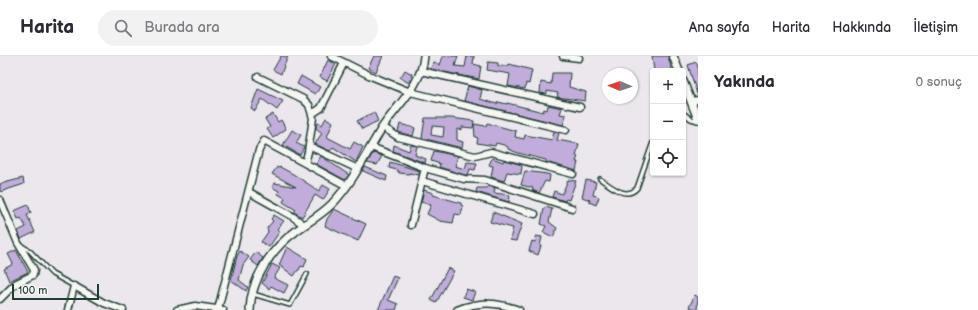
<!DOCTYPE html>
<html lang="tr">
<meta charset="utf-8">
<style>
body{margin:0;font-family:"Balsamiq Sans",sans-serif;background:#f2f2f3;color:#2b2b33}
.controls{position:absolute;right:12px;top:12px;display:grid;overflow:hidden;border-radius:4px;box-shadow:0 1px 3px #0004}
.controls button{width:36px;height:36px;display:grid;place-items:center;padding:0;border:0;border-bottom:1px solid #e1e1e2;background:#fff;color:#2b2b33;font:20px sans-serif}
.compass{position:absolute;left:602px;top:12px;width:36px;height:36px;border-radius:50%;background:#fff;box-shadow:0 1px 3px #0004;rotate:272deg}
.scale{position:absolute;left:12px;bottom:10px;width:87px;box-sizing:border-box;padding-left:4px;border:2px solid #1f3d34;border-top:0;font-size:11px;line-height:14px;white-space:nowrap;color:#1f3d34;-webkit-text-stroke:3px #f6f6f2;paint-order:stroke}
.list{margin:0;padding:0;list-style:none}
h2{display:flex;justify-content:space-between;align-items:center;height:52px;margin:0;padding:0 16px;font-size:17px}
h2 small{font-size:13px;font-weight:400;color:#7c7c81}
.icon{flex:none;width:22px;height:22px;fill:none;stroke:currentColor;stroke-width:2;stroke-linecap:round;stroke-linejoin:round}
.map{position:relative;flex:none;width:698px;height:254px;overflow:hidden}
header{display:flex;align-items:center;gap:24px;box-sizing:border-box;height:56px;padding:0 20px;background:#fff;border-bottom:1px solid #e1e1e2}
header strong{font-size:19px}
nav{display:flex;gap:22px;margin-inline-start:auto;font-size:14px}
.search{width:280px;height:36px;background:#f2f2f3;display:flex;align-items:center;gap:10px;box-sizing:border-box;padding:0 14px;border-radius:22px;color:#7c7c81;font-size:15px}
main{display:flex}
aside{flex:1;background:#fff}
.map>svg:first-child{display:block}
</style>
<header>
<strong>Harita</strong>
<div class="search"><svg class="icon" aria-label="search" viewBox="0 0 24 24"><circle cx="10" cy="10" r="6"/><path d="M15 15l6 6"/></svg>Burada ara</div>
<nav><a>Ana sayfa</a><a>Harita</a><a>Hakkında</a><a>İletişim</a></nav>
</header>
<main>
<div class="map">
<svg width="698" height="254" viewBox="0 0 698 254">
<rect width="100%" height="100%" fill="#ebe7ed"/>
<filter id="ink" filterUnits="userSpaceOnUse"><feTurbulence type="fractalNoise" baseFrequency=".025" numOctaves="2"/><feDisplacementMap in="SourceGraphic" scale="8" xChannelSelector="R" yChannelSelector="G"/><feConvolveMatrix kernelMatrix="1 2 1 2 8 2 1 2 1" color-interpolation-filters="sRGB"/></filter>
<g filter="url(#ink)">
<g fill="#c1acdb" stroke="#1f3d34" fill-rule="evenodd">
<path d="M281 0H288L281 18 273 14Z"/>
<path d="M374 0H383L376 16 368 12Z"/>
<path d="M443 0H458L455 10 465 11 467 0H474L473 8 481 10 479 23 430 13 434 6 440 9Z"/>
<path d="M652 0H668L672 15H654Z"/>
<path d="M328 4 336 8 327 25 320 21Z"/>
<path d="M488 6 498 7V10H508L509 8 532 14 529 28 526 27 525 33 508 30 510 18 487 14Z"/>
<path d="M696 6 698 11 697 38 688 9Z"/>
<path d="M405 14 412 18 409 27 400 22Z"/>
<path d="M552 17H570L569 31 586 36 585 45 557 41 558 37 547 35V38L540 37 541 26 551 28Z"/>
<path d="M301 20 320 31 317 36 315 38 297 28Z"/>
<path d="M468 30 482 34 480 43 497 48 498 46 507 48V47L543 56 544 53 547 54 548 49 562 52 560 58 566 59 563 69 464 45Z"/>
<path d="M258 33 283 45 277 54 262 43 255 55 251 52Z"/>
<path d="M374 56 378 65 362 73 357 65Z"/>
<path d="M273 58 278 66 281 64 286 73 273 82 267 73 270 71 265 63Z"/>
<path d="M326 62 333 66 327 81 350 93 354 86 363 91 356 106 333 91 330 95 315 88 322 77 316 72V70L318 67 322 69Z"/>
<path d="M425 62H451L474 65 473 72 462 71V74L457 73V84L463 86 462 92 422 82ZM432 70 444 71 443 81 431 79Z"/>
<path d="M487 67 516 75 515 81 524 83 525 79 552 84 554 76 559 77 557 84 579 88 576 100H578L576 106H578L576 115 546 106V104L518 97 508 93V91L504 89 496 87 495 90 477 87 478 82 475 81 474 68 486 70Z"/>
<path d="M400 68 415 72 413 80 398 76Z"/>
<path d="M292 74 301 79 296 87 304 91 300 99 283 89Z"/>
<path d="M394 89 409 95 411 89 417 90 415 99 426 103 425 107 393 95Z"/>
<path d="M434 95 458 100 455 110 465 113 467 106 477 107 475 114 470 113 468 119H465L439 111 440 108 431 105Z"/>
<path d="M373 97 382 100 377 109 367 107Z"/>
<path d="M321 100 349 119 345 124 316 108Z"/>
<path d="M492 102 503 106 504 104 519 108 522 110 521 118 507 116 504 125 491 121 493 110 489 109Z"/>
<path d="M390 106 420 115 419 119 409 117V118L399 117 397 114 389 112Z"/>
<path d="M277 111 279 112 280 111 293 118 319 135 323 129 330 133 323 144 315 139 302 161 294 156 296 154 283 146 285 142 278 138 279 135 272 131 275 127 296 131 272 118Z"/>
<path d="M365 111 387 120 386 125 363 115Z"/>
<path d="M525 115 547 118 550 119 549 126 545 125 539 137 532 134 533 132 521 129Z"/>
<path d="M23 122 24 128 0 136V128Z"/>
<path d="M568 124 576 125 569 144 566 143 565 145 552 141 554 135 562 138Z"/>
<path d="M586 124 596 126 593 139 599 141 596 149 589 146 590 144 582 141Z"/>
<path d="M488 130 495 132 494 137 510 139 509 146 476 136 477 132H486Z"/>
<path d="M424 134 433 137V139L461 147V149L463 150 461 159 455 158 453 167 440 165 427 158 431 149 421 146Z"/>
<path d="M28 149 31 157 27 159 35 176 21 183 18 175 26 171 21 162 18 163 14 155Z"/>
<path d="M546 151 552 153 549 166 557 172 553 181 543 176 546 170 541 168 544 152Z"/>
<path d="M334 153 366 168 358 185 325 170 327 163Z"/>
<path d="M493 156 522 168 516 185 510 184 513 172 490 166Z"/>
<path d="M274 159 284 165 277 173 280 175 269 191 261 186 268 176 267 172 273 165 271 163Z"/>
<path d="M536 180 542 181 540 190H541L538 199 529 195 532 185 535 186Z"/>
<path d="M287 191 307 203 304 211 301 210 299 214H298L294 220 279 209Z"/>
<path d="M16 194 28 216 9 225 4 213 13 208 8 198Z"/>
<path d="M240 195 249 201 243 209 239 224 248 231 246 235 231 224 237 200Z"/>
<path d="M256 196 263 202 258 210 250 204Z"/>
<path d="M272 208 280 212 274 222 288 229 284 237 271 230 269 233 262 227Z"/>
<path d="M448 212 454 215 436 247 431 244Z"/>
<path d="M393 220 398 222 388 244 398 248 396 254H378Z"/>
<path d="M466 233 475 236 472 244 463 241Z"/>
<path d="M695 239 698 241 697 254 689 251Z"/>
</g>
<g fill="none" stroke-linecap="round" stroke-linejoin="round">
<defs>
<g id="service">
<path d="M683 57 691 63 698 65"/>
<path d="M600 123C610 129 626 145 637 132L653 86"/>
<path d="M19 188 30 195 52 218 74 230"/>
<path d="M253 238 290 249 307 218"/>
</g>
<g id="minor">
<path d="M331 0 371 20 410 36 566 74"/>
<path d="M563 0 579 2"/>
<path d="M421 15 580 51"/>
<path d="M258 21 303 43 309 49 313 62 308 96 305 107"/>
<path d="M691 45 698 44"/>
<path d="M312 58 321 52 344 7"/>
<path d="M383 71 398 81 475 100 491 96 573 118"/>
<path d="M309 90 358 113"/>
<path d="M371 91 425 112 464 123 485 124 572 152"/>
<path d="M422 125 535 158"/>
<path d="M249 136 292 160 304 169"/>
<path d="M0 144 18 187 34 214 33 219 15 228 0 243"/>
<path d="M411 169 425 112"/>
<path d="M218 253 259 94 264 85 347 130"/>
<path d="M68 254 74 230 104 247 123 254"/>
<path d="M177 254 195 250 223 254"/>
<path d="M457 254C480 245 496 246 519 254"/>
</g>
<g id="tertiary">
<path d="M673 0 679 15"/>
<path d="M683 25 698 63"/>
<path d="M250 254C251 223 271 193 296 175 308 166 321 159 332 148 353 126 366 98 382 72 397 49 422 29 424 0"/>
</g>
</defs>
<use href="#service" stroke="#1f3d34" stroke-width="6"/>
<use href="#minor" stroke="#1f3d34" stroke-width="9"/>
<use href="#tertiary" stroke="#1f3d34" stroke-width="10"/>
<use href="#service" stroke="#f6f6f2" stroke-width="3"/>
<use href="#minor" stroke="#f6f6f2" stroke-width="6"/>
<use href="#tertiary" stroke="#f6f6f2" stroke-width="7"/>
</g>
</g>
</svg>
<div class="controls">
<button>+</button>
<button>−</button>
<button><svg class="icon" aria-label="locate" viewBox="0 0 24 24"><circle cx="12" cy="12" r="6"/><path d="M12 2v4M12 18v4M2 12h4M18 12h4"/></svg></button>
</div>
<svg class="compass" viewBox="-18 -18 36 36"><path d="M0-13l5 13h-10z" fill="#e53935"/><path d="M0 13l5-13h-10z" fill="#7c7c81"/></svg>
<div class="scale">100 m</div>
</div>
<aside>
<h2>Yakında<small>0 sonuç</small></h2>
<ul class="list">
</ul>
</aside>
</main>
